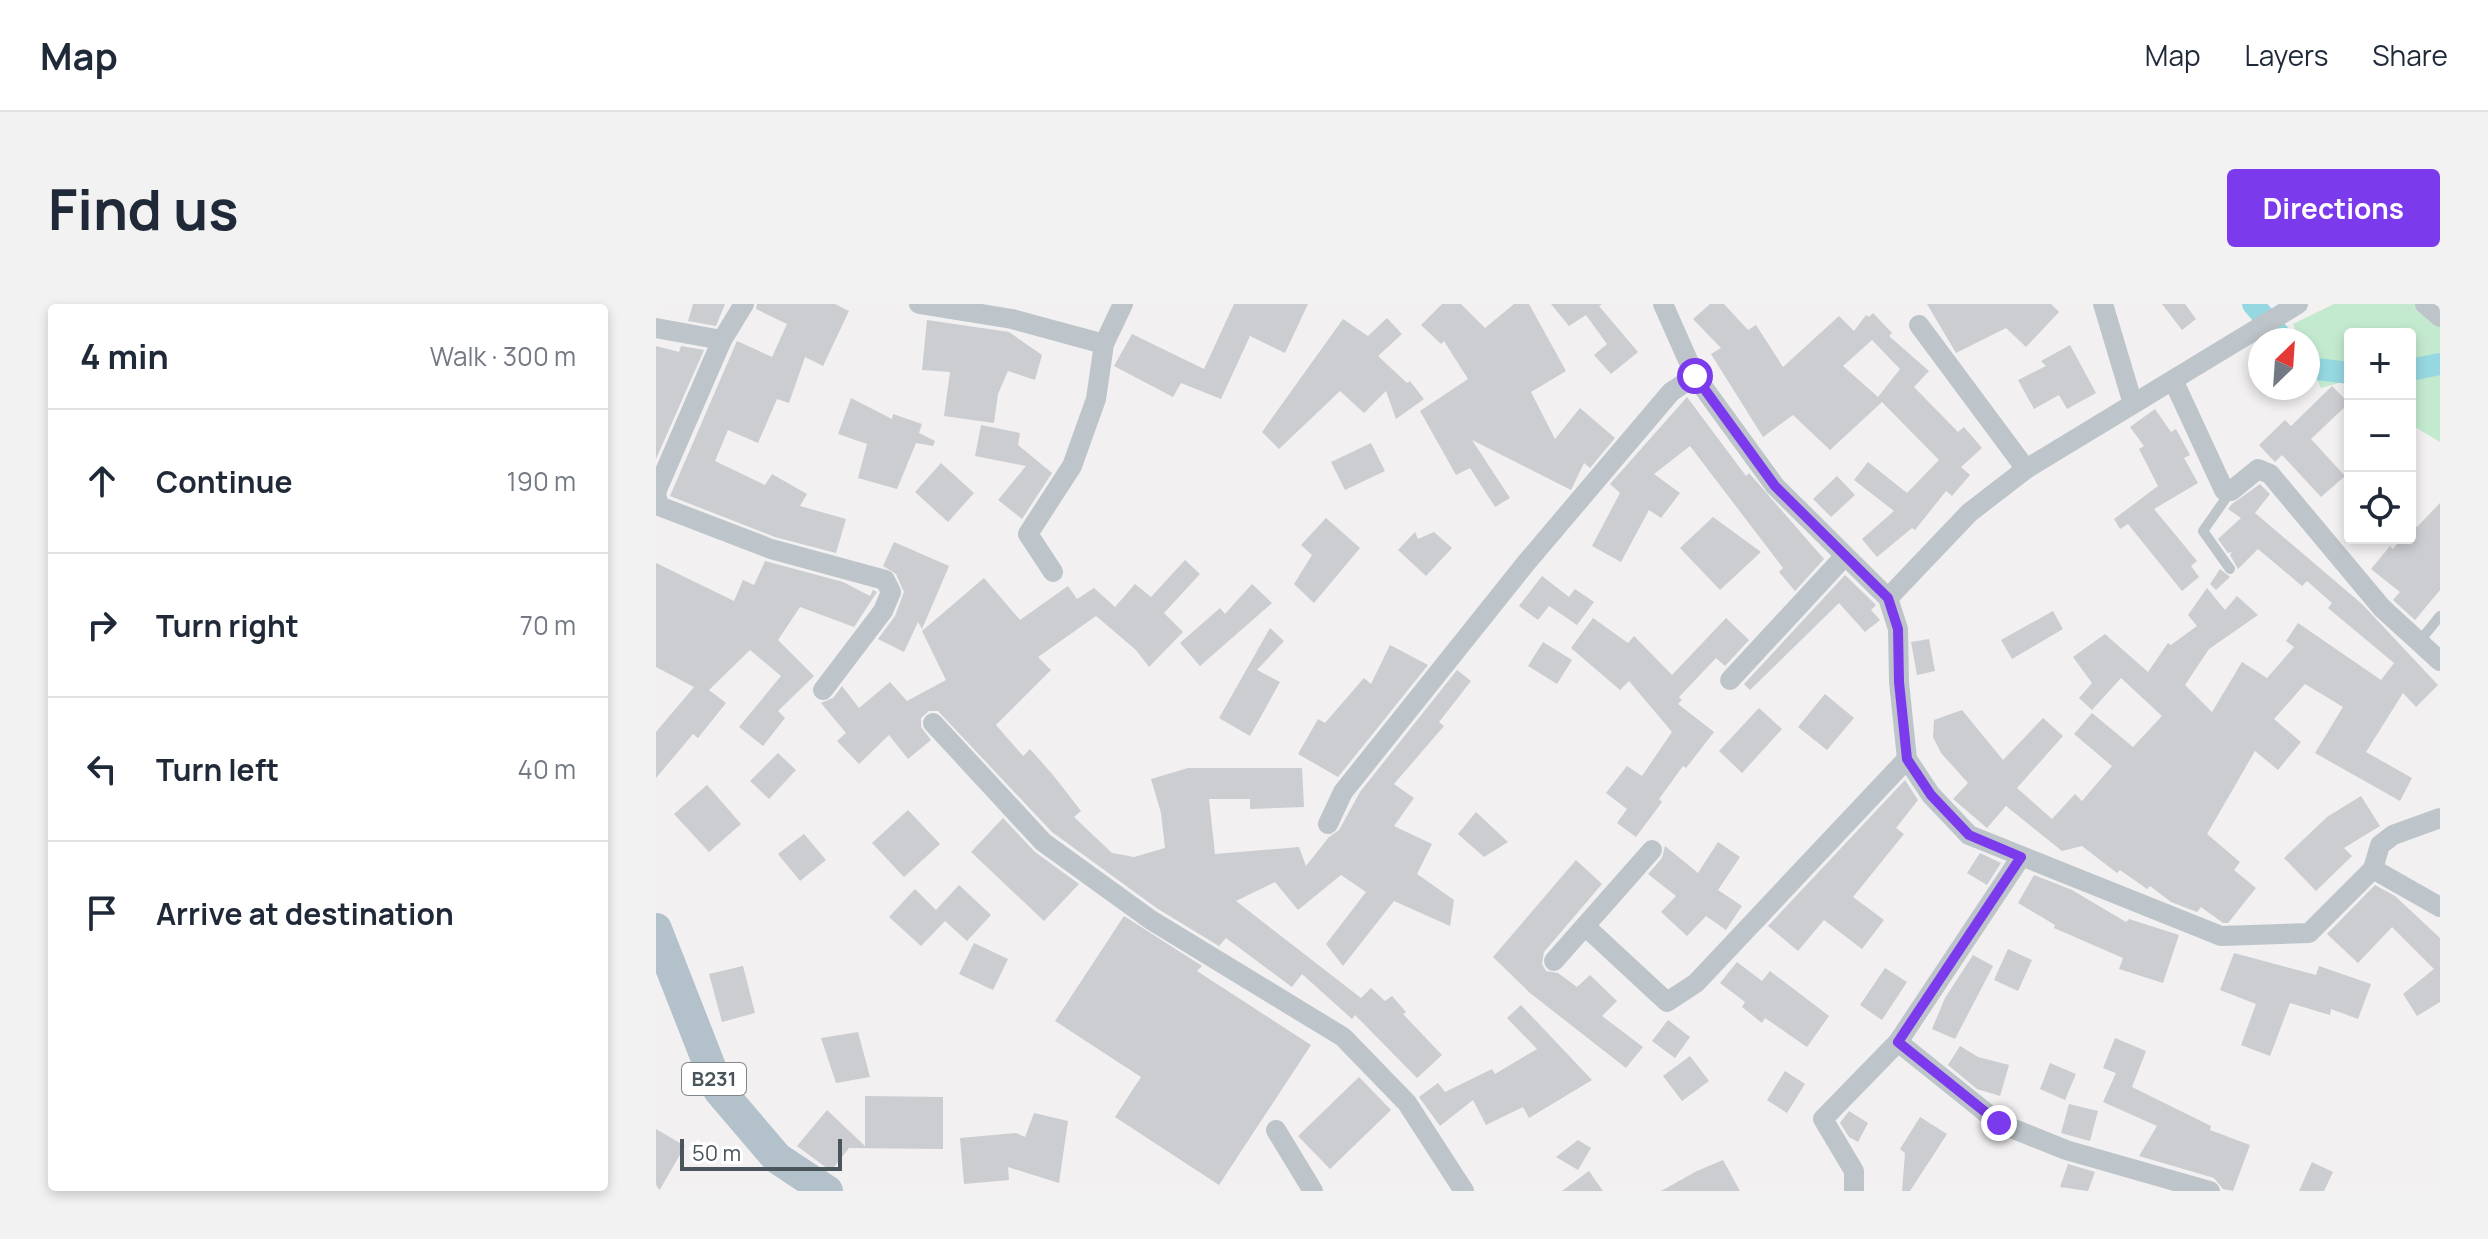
<!DOCTYPE html>
<meta charset="utf-8">
<style>
body{margin:0;font-family:Manrope,sans-serif;background:#f2f2f3;color:#1f2937}
.controls{position:absolute;right:24px;top:24px;display:grid;overflow:hidden;border-radius:8px;box-shadow:0 4px 12px #0003}
.controls button{width:72px;height:72px;display:grid;place-items:center;padding:0;border:0;border-bottom:2px solid #e0e1e3;background:#fff;color:#1f2937;font:40px sans-serif}
.compass{position:absolute;left:1592px;top:24px;width:72px;height:72px;border-radius:50%;background:#fff;box-shadow:0 4px 12px #0003;rotate:25deg}
.scale{position:absolute;left:24px;bottom:20px;width:162px;box-sizing:border-box;padding-left:8px;border:4px solid #4a545b;border-top:0;font-size:22px;line-height:28px;white-space:nowrap;color:#4a545b;-webkit-text-stroke:6px #fff;paint-order:stroke}
.stop{position:absolute;width:24px;height:24px;margin:-18px;border:6px solid #7c3aed;border-radius:50%;background:#fff}
.stop.end{background:#7c3aed;border-color:#fff;box-shadow:0 2px 8px #0008}
.list{margin:0;padding:0;list-style:none}
h2{display:flex;justify-content:space-between;align-items:center;height:104px;margin:0;padding:0 32px;font-size:34px}
h2 small{font-size:26px;font-weight:400;color:#747a83}
.list li{display:grid;grid-template-columns:52px 1fr auto;gap:24px;align-items:center;box-sizing:border-box;height:144px;padding:0 32px;border-top:2px solid #e0e1e3}
.list b{display:block;font-size:30px;white-space:nowrap}
.list em{font-size:26px;font-style:normal;color:#747a83}
.icon{flex:none;width:44px;height:44px;fill:none;stroke:currentColor;stroke-width:2;stroke-linecap:round;stroke-linejoin:round}
.map{position:relative;flex:none;width:1784px;height:887px;overflow:hidden;border-radius:8px}
header{display:flex;align-items:center;gap:48px;box-sizing:border-box;height:112px;padding:0 40px;background:#fff;border-bottom:2px solid #e0e1e3}
header strong{font-size:38px}
nav{display:flex;gap:44px;margin-inline-start:auto;font-size:28px}
.intro{display:flex;align-items:center;justify-content:space-between;box-sizing:border-box;height:192px;padding:0 48px}
h1{margin:0;font-size:56px}
.button{padding:20px 36px;border-radius:8px;background:#7c3aed;color:#fff;font-size:28px;font-weight:700}
main{display:flex;gap:48px;padding:0 48px}
aside{flex:1;background:#fff;border-radius:8px;box-shadow:0 4px 12px #0003}
.map>svg:first-child{display:block}
</style>
<header>
<strong>Map</strong>
<nav><a>Map</a><a>Layers</a><a>Share</a></nav>
</header>
<div class="intro"><h1>Find us</h1><a class="button">Directions</a></div>
<main>
<aside>
<h2>4 min<small>Walk · 300 m</small></h2>
<ul class="list">
<li><svg class="icon" aria-label="ahead" viewBox="0 0 24 24"><path d="M12 20V5M6 11l6-6 6 6"/></svg><div><b>Continue</b></div><em>190 m</em></li>
<li><svg class="icon" aria-label="right" viewBox="0 0 24 24"><path d="M7 20v-9h11M14 6l5 5-5 5"/></svg><div><b>Turn right</b></div><em>70 m</em></li>
<li><svg class="icon" aria-label="left" viewBox="0 0 24 24"><path d="M17 20v-9H6M10 6l-5 5 5 5"/></svg><div><b>Turn left</b></div><em>40 m</em></li>
<li><svg class="icon" aria-label="arrive" viewBox="0 0 24 24"><path d="M6 21V4h12l-3 4 3 4H6"/></svg><div><b>Arrive at destination</b></div></li>
</ul>
</aside>
<div class="map">
<svg width="1784" height="887" viewBox="0 0 1784 887">
<rect width="100%" height="100%" fill="#f2f0f0"/>
<path fill="#c3eacf" d="M1678 0H1784V138L1754 120V30H1694V83L1686 78 1665 84 1652 55V36H1644L1637 20Z"/>
<g fill="none" stroke-linecap="round" stroke-linejoin="round">
<g stroke="#96d8e1" stroke-width="22">
<path d="M1597 0 1628 36"/>
<path d="M1652 64 1694 69"/>
<path d="M1754 66 1784 60"/>
</g>
</g>
<g fill="#cbcdd1" fill-rule="evenodd">
<path d="M37 0H69L60 22 32 17Z"/>
<path d="M101 0H179L193 7 167 62 149 53 133 99 121 95 102 139 72 126 59 157 109 181 116 170 151 190 144 202 190 215 180 249 119 233 14 192 81 37 116 53 131 20 100 5Z"/>
<path d="M578 0H652L629 49 594 32 565 95 525 79 517 93 458 62 476 30 548 65Z"/>
<path d="M786 0H805L829 24 858 0H873L910 67 875 88 899 135 924 104 959 134 934 164 928 159 915 186 816 136 854 194 839 203 814 164 800 171 764 107 812 75 788 37 785 40 765 21Z"/>
<path d="M895 0H946L943 2 982 48 955 70 938 51 951 40 930 11 913 22Z"/>
<path d="M1054 0H1068L1092 26 1100 21 1127 63 1183 12 1198 27 1210 11 1213 13 1217 9 1236 29 1233 32 1273 67 1258 83 1302 128 1308 123 1326 144 1305 163 1314 171 1296 192 1290 187 1259 226 1256 224 1221 253 1206 235 1238 207 1198 176 1212 158 1251 189 1283 156 1226 98 1174 146 1137 111 1107 133 1055 50 1065 44 1037 15ZM1216 36 1244 65 1222 93 1187 62Z"/>
<path d="M1271 0H1395L1403 8 1370 43 1350 24 1300 49Z"/>
<path d="M1506 0H1529L1540 15 1526 26Z"/>
<path d="M731 14 746 30 722 52 751 79 754 77 768 95 740 115 730 87 708 109 684 87 623 145 606 128 687 15 712 32Z"/>
<path d="M271 16 353 28 386 51 379 76 352 67 342 90 338 119 288 112 294 68 266 66Z"/>
<path d="M1414 41 1440 89 1411 105 1403 91 1378 105 1362 76 1390 62 1385 57Z"/>
<path d="M0 42 23 48 25 42 48 46 0 155Z"/>
<path d="M1676 82 1693 99 1655 135 1689 172 1665 193 1626 151 1619 158 1603 141 1629 116 1635 122Z"/>
<path d="M1031 93 1090 172 1093 169 1168 255 1139 287 1123 268 1127 264 1034 142 998 170 1024 189 1005 214 993 206 965 258 936 242 964 189 954 180Z"/>
<path d="M195 94 236 115 237 110 266 120 263 129 279 137 277 142 260 139 241 185 202 174 211 140 182 130Z"/>
<path d="M1499 105 1515 128 1520 125 1534 151 1528 154 1542 179 1498 205 1541 257 1535 262 1543 273 1526 287 1472 220 1464 225 1458 215 1502 182 1483 145 1488 142 1474 123Z"/>
<path d="M325 121 364 129 362 141 396 169 366 215 342 196 370 162 319 152Z"/>
<path d="M715 139 729 167 689 186 675 158Z"/>
<path d="M285 159 318 189 292 218 259 188Z"/>
<path d="M1181 172 1199 191 1175 213 1157 195Z"/>
<path d="M1604 180 1614 190 1599 209 1706 300 1782 381 1760 403 1747 389 1710 448 1756 474 1744 497 1659 449 1687 403 1649 380 1618 415 1645 438 1622 466 1599 447 1551 530 1584 558 1578 566 1600 584 1572 619H1567L1545 603 1541 608 1515 598 1494 582 1491 585 1464 566 1461 569 1426 542 1406 547 1350 502 1331 524 1297 495 1312 479 1285 449 1277 433 1278 416 1306 406 1347 456 1387 414 1407 432 1361 484 1396 515 1419 490 1426 497 1456 462 1418 430 1436 409 1477 443 1506 412 1465 374 1436 406 1423 394 1436 379 1417 353 1449 330 1492 368 1512 339 1515 341 1541 322 1532 311 1551 284 1569 306 1581 292 1602 311 1553 345 1529 381 1556 408 1586 358 1611 374 1638 343 1630 337 1642 319 1725 376 1738 359 1672 304 1676 299 1651 277 1646 282 1602 245 1582 265 1574 251 1576 248 1572 249 1562 235 1585 214 1572 205 1576 200Z"/>
<path d="M1784 199V286L1759 316 1737 296 1744 288 1715 265 1734 242 1737 245 1746 234H1754L1757 220 1761 223Z"/>
<path d="M1057 213 1105 248 1064 286 1024 244Z"/>
<path d="M670 214 704 244 658 299 638 280 656 251 645 241Z"/>
<path d="M759 228 762 235 778 228 796 244 770 272 742 246Z"/>
<path d="M238 238 293 262 266 325 262 318 248 348 222 335 239 312 248 288 240 270 227 262Z"/>
<path d="M529 256 544 270 508 309 527 328 493 363 480 346 440 312 382 353 395 366 340 421 367 452 374 445 397 471 425 507 418 513 456 549 478 553 509 544 505 509 495 475 532 464H646L648 503 594 505V495H553L559 550 643 543 650 562 673 533 683 526 704 488 801 366 815 377 783 418 788 422 738 480 758 494 738 522 776 540 761 570 798 596 794 622 738 597 687 662 670 640 710 588 685 571 642 606 619 578 580 597 705 694 715 684 729 697 736 692 750 708 747 710 786 751 761 774 699 711 696 715 646 670 636 683 570 634 563 642 502 605 396 528 282 407H273L265 414V423L275 436 252 455 233 431 203 460 181 437 190 429 165 399 177 394 186 382 203 404 234 378 251 397 290 376 266 327 328 274 364 316 412 282 421 295 438 284 459 303 479 280 495 293Z"/>
<path d="M109 257 187 278 214 292 217 286 221 288 198 323 144 303 122 336 158 372 122 407 129 414 107 442 83 423 125 372 94 346 53 386 70 399 42 434 37 430 0 474V428L38 383 0 363V259L78 297 87 276 98 281Z"/>
<path d="M1564 265 1574 273 1560 286 1554 280Z"/>
<path d="M1189 271 1220 301 1215 306 1224 316 1209 328 1183 299 1094 386 1088 380Z"/>
<path d="M886 272 913 293 919 285 938 298 921 321 893 302 882 316 863 302Z"/>
<path d="M596 280 616 299 544 362 524 339 564 304 569 310Z"/>
<path d="M1397 307 1407 325 1356 355 1345 336Z"/>
<path d="M937 314 972 339 978 332 1016 371 1070 314 1093 336 1069 362 1060 354 1023 393 1026 396 1022 400 1058 428 1030 464 1027 462 1003 495 1006 498 980 533 961 519 971 505 950 489 971 462 986 472 1016 428 973 377 964 386 915 344Z"/>
<path d="M614 324 628 337 601 366 624 378 594 432 563 414Z"/>
<path d="M1273 335 1279 367 1261 371 1255 338Z"/>
<path d="M887 338 916 356 901 380 872 362Z"/>
<path d="M734 341 772 361 682 473 642 450 662 415 669 419 708 374 715 380Z"/>
<path d="M1169 390 1198 414 1171 446 1142 423Z"/>
<path d="M1103 404 1126 425 1086 469 1063 447Z"/>
<path d="M122 449 140 466 113 495 94 477Z"/>
<path d="M1249 476 1262 496 1240 524 1248 530 1197 593 1228 616 1206 645 1168 616 1142 647 1112 622Z"/>
<path d="M51 481 85 520 53 548 18 510Z"/>
<path d="M1705 492 1724 522 1688 544 1696 552 1660 587 1628 554 1671 513Z"/>
<path d="M252 506 284 540 248 573 216 539Z"/>
<path d="M820 508 852 538 828 553 802 530Z"/>
<path d="M347 514 379 548 423 580 388 617 315 548Z"/>
<path d="M148 530 170 556 144 577 122 550Z"/>
<path d="M1062 538 1084 553 1062 586 1086 602 1070 626 1050 612 1031 632 1005 608 1020 592 992 570 1006 554 1009 542 1042 569Z"/>
<path d="M1324 549 1345 559 1331 581 1311 569Z"/>
<path d="M920 556 946 580 888 648 886 660 890 667 902 669 921 683 934 671 961 697 946 712 987 743 970 764 874 689 837 653Z"/>
<path d="M1378 571 1416 586 1470 618 1473 615 1523 631 1507 679 1463 665 1467 654 1398 624 1399 621 1362 599Z"/>
<path d="M303 581 335 611 311 637 289 617 265 642 233 613 259 585 280 606Z"/>
<path d="M1719 581 1739 592 1784 634V698L1761 712 1747 690 1778 665 1736 623 1702 659 1671 630Z"/>
<path d="M468 612 546 662 541 667 655 741 563 881 459 813 485 773 399 717Z"/>
<path d="M318 639 352 655 337 686 303 670Z"/>
<path d="M1352 645 1376 656 1362 687 1338 676Z"/>
<path d="M1578 649 1660 671 1663 662 1715 680 1702 715 1675 705 1674 711 1634 699 1614 752 1585 741 1600 700 1564 686Z"/>
<path d="M1317 651 1337 662 1299 735 1276 725 1289 694Z"/>
<path d="M1081 658 1106 677 1114 667 1173 712 1151 743 1109 714 1106 719 1086 703 1089 698 1064 679Z"/>
<path d="M87 662 99 709 66 718 53 670Z"/>
<path d="M1229 664 1251 678 1226 716 1204 701Z"/>
<path d="M865 701 936 776 873 814 867 803 830 821 817 796 784 822 763 793 782 779 789 788 836 765 839 770 881 745 851 714Z"/>
<path d="M1012 716 1034 733 1019 754 996 737Z"/>
<path d="M202 728 214 773 180 779 165 734Z"/>
<path d="M1459 734 1490 747 1476 783 1555 822 1554 826 1594 841 1577 887 1567 885 1558 874 1483 852 1501 822 1447 798 1460 769 1447 764Z"/>
<path d="M1304 742 1322 753 1353 761 1344 792 1321 785 1292 761Z"/>
<path d="M1034 752 1053 777 1026 797 1007 772Z"/>
<path d="M1394 759 1420 770 1409 796 1384 785Z"/>
<path d="M1129 767 1149 780 1131 809 1111 796Z"/>
<path d="M703 773 735 806 674 865 642 832Z"/>
<path d="M209 792 287 793V845L193 844 175 867 141 842 171 806 209 842Z"/>
<path d="M1413 800 1442 807 1434 837 1405 829Z"/>
<path d="M1193 807 1212 819 1202 838 1193 833 1184 819Z"/>
<path d="M378 809 412 817 403 879 352 863 353 876 308 880 304 834 360 829 369 833Z"/>
<path d="M1264 813 1291 830 1254 887H1246L1249 849 1244 845Z"/>
<path d="M0 825 29 842 3 887H0Z"/>
<path d="M922 836 935 844 922 866 900 853Z"/>
<path d="M1067 856 1084 887H1005L1041 867Z"/>
<path d="M1656 858 1677 868 1668 887H1643Z"/>
<path d="M1412 860 1439 868 1432 887 1404 883Z"/>
<path d="M933 867 947 887H906Z"/>
</g>
<g fill="none" stroke-linecap="round" stroke-linejoin="round">
<g stroke="#bdc5ca" stroke-width="10">
<path d="M1574 265 1547 227 1575 187"/>
<path d="M1763 338 1784 312"/>
</g>
<g stroke="#bdc5ca" stroke-width="20">
<path d="M263 0 356 15 448 40"/>
<path d="M1007 0 1039 72 1119 182 1232 294 1242 325 1243 378 1251 455 1275 491 1313 531 1565 632 1653 629 1717 565 1784 603"/>
<path d="M1447 0 1477 100"/>
<path d="M1769 0 1784 13"/>
<path d="M1263 21 1370 165"/>
<path d="M0 24 66 36"/>
<path d="M1518 78 1568 186 1575 187 1602 165 1614 170 1726 304 1784 357"/>
<path d="M0 188 66 36 88 0"/>
<path d="M0 190 3 202 115 245 229 276 235 288 227 307 167 386"/>
<path d="M397 268 372 230 416 162 440 95 448 40 467 0"/>
<path d="M1232 294 1313 209 1370 165 1642 0"/>
<path d="M1074 376 1187 254"/>
<path d="M277 419 387 538 495 616 687 733 751 799 808 887"/>
<path d="M672 520 687 488 870 259 1015 88 1039 72"/>
<path d="M1717 565 1724 541 1737 531 1784 514"/>
<path d="M929 622 1011 698 1040 679 1251 455"/>
<path d="M898 657 996 546"/>
<path d="M1242 738 1343 819 1410 846 1554 887"/>
<path d="M620 826 657 887"/>
<path d="M1198 887V867L1167 815 1242 738 1365 553"/>
</g>
<path stroke="#b3c1cb" stroke-width="32" d="M0 625 63 786 121 854 171 887"/>
</g>
<g fill="none" stroke-linecap="round" stroke-linejoin="round">
<path stroke="#7c3aed" stroke-width="10" d="M1039 72 1119 182 1232 294 1242 325 1243 378 1251 455 1275 491 1313 531 1365 553 1242 738 1343 819"/>
</g>
<g text-anchor="middle" stroke-width="7" stroke-linejoin="round" paint-order="stroke">
<rect fill="#fff" stroke="#80878c" stroke-width="2" x="26" y="759" width="64" height="32" rx="6"/>
<g font-size="20" font-weight="bold" fill="#4a545b">
<text x="58" y="782">B231</text>
</g>
</g>
</svg>
<div class="controls">
<button>+</button>
<button>−</button>
<button><svg class="icon" aria-label="locate" viewBox="0 0 24 24"><circle cx="12" cy="12" r="6"/><path d="M12 2v4M12 18v4M2 12h4M18 12h4"/></svg></button>
</div>
<svg class="compass" viewBox="-18 -18 36 36"><path d="M0-13l5 13h-10z" fill="#e53935"/><path d="M0 13l5-13h-10z" fill="#747a83"/></svg>
<div class="scale">50 m</div>
<div class="stop" style="left:1039px;top:72px"></div>
<div class="stop end" style="left:1343px;top:819px"></div>
</div>
</main>
